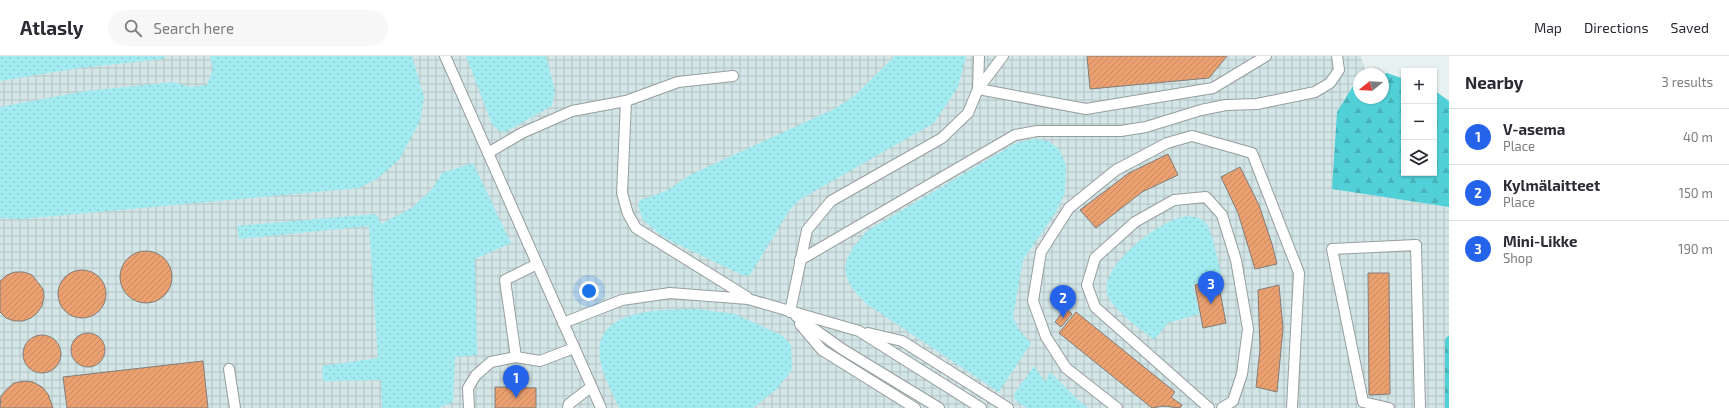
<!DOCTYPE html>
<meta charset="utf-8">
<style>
body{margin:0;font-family:"Exo 2",sans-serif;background:#f7f7f7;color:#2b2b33}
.controls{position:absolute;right:12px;top:12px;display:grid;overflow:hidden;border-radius:0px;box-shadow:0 1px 3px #0004}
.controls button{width:36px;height:36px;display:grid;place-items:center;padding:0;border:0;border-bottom:1px solid #e1e1e2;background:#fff;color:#2b2b33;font:20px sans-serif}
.compass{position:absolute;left:1353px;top:12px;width:36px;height:36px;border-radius:50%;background:#fff;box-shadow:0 1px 3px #0004;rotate:252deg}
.you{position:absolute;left:589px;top:235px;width:14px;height:14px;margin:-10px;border:3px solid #fff;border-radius:50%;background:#1a73e8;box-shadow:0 0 0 6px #1a73e833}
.badge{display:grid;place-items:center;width:26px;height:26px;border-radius:50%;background:#2563eb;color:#fff;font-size:13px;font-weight:700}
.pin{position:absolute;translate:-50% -33px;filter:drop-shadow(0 1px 2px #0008)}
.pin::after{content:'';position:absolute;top:21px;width:14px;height:12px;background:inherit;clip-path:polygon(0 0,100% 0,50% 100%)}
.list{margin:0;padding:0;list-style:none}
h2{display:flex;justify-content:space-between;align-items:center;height:52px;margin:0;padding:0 16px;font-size:17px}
h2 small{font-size:13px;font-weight:400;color:#7c7c81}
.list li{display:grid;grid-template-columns:26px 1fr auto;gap:12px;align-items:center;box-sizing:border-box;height:56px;padding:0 16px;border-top:1px solid #e1e1e2}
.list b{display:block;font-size:15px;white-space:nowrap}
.list p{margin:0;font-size:13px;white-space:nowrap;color:#7c7c81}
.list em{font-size:13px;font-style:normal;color:#7c7c81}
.icon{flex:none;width:22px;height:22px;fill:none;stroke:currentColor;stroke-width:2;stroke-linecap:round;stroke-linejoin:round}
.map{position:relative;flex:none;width:1449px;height:352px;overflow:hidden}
header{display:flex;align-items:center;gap:24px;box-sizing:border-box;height:56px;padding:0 20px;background:#fff;border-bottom:1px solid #e1e1e2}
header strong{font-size:19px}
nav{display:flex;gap:22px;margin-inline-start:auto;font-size:14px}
.search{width:280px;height:36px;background:#f7f7f7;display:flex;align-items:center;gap:10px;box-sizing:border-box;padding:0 14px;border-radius:22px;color:#7c7c81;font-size:15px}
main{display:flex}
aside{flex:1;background:#fff}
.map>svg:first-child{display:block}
</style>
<header>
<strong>Atlasly</strong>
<div class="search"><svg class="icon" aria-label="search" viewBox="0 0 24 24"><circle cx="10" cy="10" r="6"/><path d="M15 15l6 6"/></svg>Search here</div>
<nav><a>Map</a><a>Directions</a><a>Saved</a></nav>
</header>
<main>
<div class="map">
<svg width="1449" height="352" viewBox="0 0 1449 352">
<defs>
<pattern id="industrial-grid" width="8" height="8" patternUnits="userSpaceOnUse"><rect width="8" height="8" fill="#d3e5e6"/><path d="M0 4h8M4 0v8" fill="none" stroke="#b4c3c4"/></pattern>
<pattern id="grass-dots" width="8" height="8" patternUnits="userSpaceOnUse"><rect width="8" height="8" fill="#a2ecf1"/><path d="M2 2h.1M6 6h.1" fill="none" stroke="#8ac9cd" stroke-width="1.8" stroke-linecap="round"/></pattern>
<pattern id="forest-firs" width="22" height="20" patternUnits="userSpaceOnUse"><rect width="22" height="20" fill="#52d0d8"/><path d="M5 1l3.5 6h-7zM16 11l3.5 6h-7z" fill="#46b1b8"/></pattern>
<pattern id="building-hatch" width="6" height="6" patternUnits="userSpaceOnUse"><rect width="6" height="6" fill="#eba070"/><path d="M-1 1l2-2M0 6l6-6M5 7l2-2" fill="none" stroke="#c88960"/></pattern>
</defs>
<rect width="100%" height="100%" fill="#e8f1f1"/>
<path fill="url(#industrial-grid)" d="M0 0H1361L1366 18H1359V137L1449 151V279L1445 283V352H0Z"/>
<g fill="url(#grass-dots)">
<path d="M0 0H166L163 3 79 12 0 25Z"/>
<path d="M210 0H412L424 41 420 65 399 104 377 123 359 132 21 163 0 162V51L86 35 174 26 190 31 207 29 213 13Z"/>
<path d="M466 0H546L555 34 552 50 505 76 499 75 492 68Z"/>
<path d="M895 0H966L958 31 934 67 799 144 789 155 750 219 744 220 665 182 643 164 638 149 640 144 666 135 690 119 834 53 853 41Z"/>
<path d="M1033 83 1048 85 1059 93 1066 109 1065 137 1056 156 1023 204 1013 261 1019 274 1031 287 999 336 868 249C837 220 839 205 867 175L1016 87Z"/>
<path d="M473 107 511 187 475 203 477 299 455 301 453 346 438 352H382L381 324 323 325 322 310 378 302 369 170 239 183 237 170 376 158 381 168 413 151 432 133 442 117Z"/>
<path d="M1188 160C1195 161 1202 162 1206 167 1213 178 1219 210 1222 223L1193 229 1199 258 1168 267 1154 284C1141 273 1115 256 1108 240 1096 214 1152 172 1173 164 1178 162 1184 161 1188 160Z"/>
<path d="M697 253 735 258 783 280 791 289 792 313 778 332 753 352H619C613 338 602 318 600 303 592 251 664 254 697 253Z"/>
<path d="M1034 310 1045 326 1050 316 1079 345 1088 352H1027L1015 344 1014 338Z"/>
</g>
<g fill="url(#forest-firs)">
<path d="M1387 17 1404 23V117H1434V34L1449 45V151L1332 133 1337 56 1353 30 1359 28V42H1383V19Z"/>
<path d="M1449 279V352H1445V283Z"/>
</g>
<g fill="url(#building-hatch)" stroke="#827c78">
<path d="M1087 0H1227L1209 22 1090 33Z"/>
<path d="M1168 98 1178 119 1142 136 1096 172 1080 154 1129 117Z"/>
<path d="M1240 111 1259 149 1272 188 1277 208 1255 213 1238 157 1221 121Z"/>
<circle cx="146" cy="221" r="26"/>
<circle cx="82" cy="238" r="24"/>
<path d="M15 216H24L32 219 43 233 44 241 42 250 37 257 31 262 23 265H14L6 262 0 256V225L7 219Z"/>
<path d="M1368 217H1389L1390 338 1369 339Z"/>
<path d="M1218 225 1226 267 1203 272 1195 229Z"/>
<path d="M1279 229 1283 272 1277 336 1256 331 1260 293 1258 234Z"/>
<path d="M1066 252 1072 258 1061 271 1055 266Z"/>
<path d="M1076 256 1175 336 1171 341 1182 349 1180 352 1163 350 1152 352 1059 277Z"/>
<circle cx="88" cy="294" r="17"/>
<circle cx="42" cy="298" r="19"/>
<path d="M203 305 208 352H67L63 321Z"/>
<path d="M24 325 33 326 42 331 48 338 53 352H0L1 340 7 333 14 327Z"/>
<path d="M495 331 536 332V352H495Z"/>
</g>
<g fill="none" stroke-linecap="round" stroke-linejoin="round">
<defs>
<g id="service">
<path d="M445 0 601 352"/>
<path d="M1003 0 978 33 1086 53 1213 32 1266 0"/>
<path d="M626 45 678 26 733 20"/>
<path d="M488 97 522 77 572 55 626 45 622 137 628 158 636 172 747 241"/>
<path d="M800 204 1015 79 1037 75H1121L1146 71 1201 54 1226 49 1257 48 1315 36 1330 27 1339 14 1337 0"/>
<path d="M790 256 807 174 831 145 942 82 968 57 978 33 979 0"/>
<path d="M796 260 842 293 939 352"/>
<path d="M563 267 622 244 670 237 748 243 859 275 981 352"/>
<path d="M800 268 822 294 915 352"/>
<path d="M868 277 902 285 1008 352"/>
<path d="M516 301 505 224 537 208"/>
<path d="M229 313 235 352"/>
<path d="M469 352 468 332 476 319 491 306 516 301 540 305 574 292"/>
<path d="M568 352 569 348 591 331"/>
<path d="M1117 352 1066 312 1046 281 1033 245 1041 196 1069 152 1116 114 1167 87 1192 80 1252 97 1299 217 1292 352"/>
<path d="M1209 352 1095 251 1087 229 1095 202 1135 166 1174 144 1206 141 1222 159 1236 204 1248 273 1242 318 1233 345 1222 352"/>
<path d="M1389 352 1363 346 1332 193 1416 189 1420 352"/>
</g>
</defs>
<use href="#service" stroke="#969e9f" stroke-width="12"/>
<use href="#service" stroke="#fff" stroke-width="10"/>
</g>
</svg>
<div class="controls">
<button>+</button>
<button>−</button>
<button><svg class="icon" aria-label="layers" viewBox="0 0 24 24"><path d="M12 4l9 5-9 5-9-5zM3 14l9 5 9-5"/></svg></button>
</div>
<svg class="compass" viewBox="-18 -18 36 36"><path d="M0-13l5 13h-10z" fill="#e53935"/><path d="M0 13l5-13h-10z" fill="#7c7c81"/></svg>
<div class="you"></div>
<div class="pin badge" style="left:516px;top:342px">1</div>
<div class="pin badge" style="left:1063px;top:262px">2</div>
<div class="pin badge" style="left:1211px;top:248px">3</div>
</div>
<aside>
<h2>Nearby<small>3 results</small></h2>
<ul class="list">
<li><span class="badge">1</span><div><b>V-asema</b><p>Place</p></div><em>40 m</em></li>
<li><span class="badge">2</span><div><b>Kylmälaitteet</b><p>Place</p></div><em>150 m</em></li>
<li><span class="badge">3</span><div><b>Mini-Likke</b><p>Shop</p></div><em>190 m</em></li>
</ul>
</aside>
</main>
